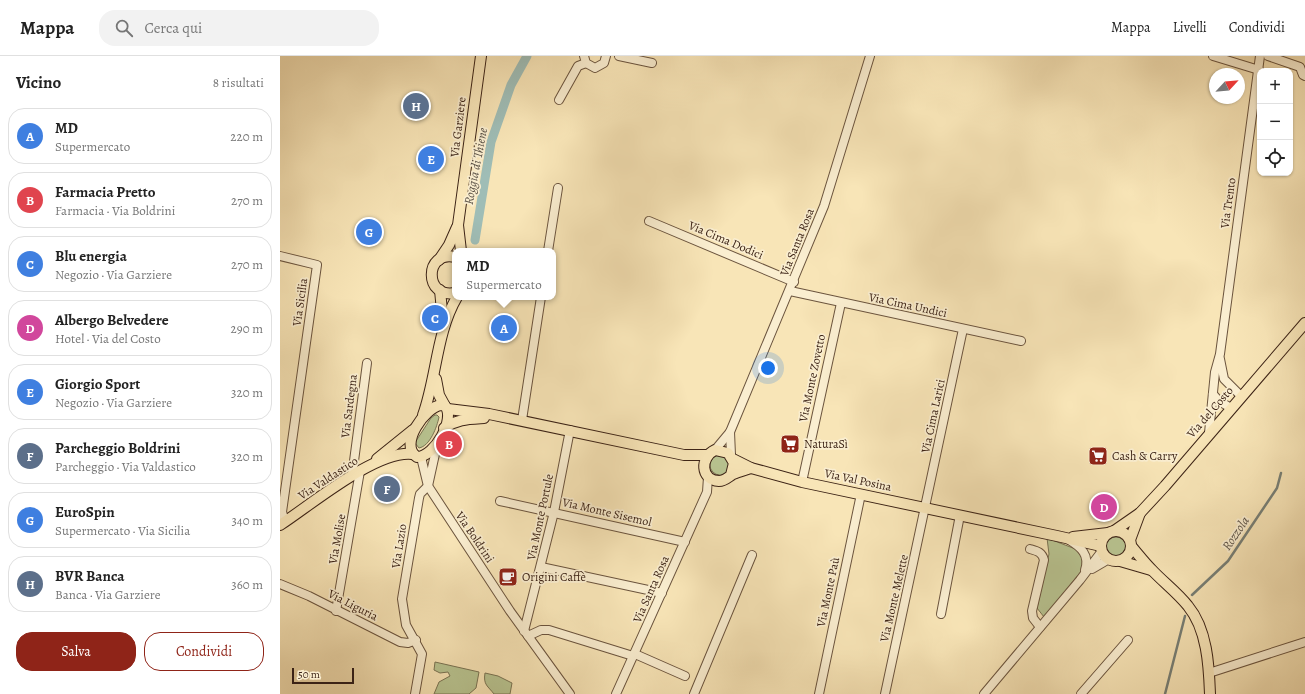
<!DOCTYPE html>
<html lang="it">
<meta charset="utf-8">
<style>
body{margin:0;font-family:Alegreya,serif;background:#f2f2f2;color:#222}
.controls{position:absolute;right:12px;top:12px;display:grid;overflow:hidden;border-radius:8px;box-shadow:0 1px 3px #0004}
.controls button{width:36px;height:36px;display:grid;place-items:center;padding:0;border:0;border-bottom:1px solid #e0e0e0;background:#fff;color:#222;font:20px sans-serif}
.compass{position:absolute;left:929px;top:12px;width:36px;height:36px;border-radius:50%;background:#fff;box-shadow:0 1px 3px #0004;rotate:64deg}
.scale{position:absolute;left:12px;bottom:10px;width:62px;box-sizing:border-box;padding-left:4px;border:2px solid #3c2316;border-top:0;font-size:11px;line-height:14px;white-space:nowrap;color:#3c2316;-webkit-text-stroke:3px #faeed0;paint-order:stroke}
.you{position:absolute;left:488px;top:312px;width:14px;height:14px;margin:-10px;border:3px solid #fff;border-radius:50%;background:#1a73e8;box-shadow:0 0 0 6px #1a73e833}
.badge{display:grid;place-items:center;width:26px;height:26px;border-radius:50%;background:#8f2418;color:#fff;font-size:13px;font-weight:700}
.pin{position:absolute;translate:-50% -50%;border:2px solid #fff;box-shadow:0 1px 4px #0006}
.popup{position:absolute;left:172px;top:192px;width:104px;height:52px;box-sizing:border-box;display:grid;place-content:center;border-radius:8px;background:#fff;filter:drop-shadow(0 1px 3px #0005);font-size:13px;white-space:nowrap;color:#767676}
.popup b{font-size:15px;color:#222}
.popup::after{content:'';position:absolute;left:50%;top:100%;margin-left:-8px;border:8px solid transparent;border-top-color:#fff}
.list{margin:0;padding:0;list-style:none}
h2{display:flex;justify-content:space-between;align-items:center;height:52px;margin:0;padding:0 16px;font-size:17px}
h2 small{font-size:13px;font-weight:400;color:#767676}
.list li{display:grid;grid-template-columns:26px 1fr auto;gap:12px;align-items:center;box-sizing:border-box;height:56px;margin:0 8px 8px;padding:0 8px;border:1px solid #e0e0e0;border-radius:16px}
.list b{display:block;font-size:15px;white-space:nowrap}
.list p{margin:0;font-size:13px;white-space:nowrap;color:#767676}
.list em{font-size:13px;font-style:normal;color:#767676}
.actions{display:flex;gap:8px;padding:12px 16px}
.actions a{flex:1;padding:9px 0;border:1px solid #8f2418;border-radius:16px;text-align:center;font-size:14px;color:#8f2418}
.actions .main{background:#8f2418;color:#fff}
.icon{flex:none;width:22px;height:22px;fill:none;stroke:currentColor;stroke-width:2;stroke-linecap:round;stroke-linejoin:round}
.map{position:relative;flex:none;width:1025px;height:638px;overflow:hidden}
header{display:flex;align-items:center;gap:24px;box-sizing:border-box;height:56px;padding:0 20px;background:#fff;border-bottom:1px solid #e0e0e0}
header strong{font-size:19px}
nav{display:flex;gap:22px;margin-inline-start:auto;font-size:14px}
.search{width:280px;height:36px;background:#f2f2f2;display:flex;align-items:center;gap:10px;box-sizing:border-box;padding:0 14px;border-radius:16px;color:#767676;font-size:15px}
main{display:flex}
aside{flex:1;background:#fff}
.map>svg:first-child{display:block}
</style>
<header>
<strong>Mappa</strong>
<div class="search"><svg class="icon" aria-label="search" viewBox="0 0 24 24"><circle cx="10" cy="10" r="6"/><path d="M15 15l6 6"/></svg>Cerca qui</div>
<nav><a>Mappa</a><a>Livelli</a><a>Condividi</a></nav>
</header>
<main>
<aside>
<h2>Vicino<small>8 risultati</small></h2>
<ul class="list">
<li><span class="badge" style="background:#3f7fe0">A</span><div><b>MD</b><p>Supermercato</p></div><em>220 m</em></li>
<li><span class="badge" style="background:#e0444e">B</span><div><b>Farmacia Pretto</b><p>Farmacia · Via Boldrini</p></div><em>270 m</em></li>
<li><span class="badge" style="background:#3f7fe0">C</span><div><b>Blu energia</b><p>Negozio · Via Garziere</p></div><em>270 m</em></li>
<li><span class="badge" style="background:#d1479c">D</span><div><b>Albergo Belvedere</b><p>Hotel · Via del Costo</p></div><em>290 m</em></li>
<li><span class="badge" style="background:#3f7fe0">E</span><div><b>Giorgio Sport</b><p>Negozio · Via Garziere</p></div><em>320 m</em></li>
<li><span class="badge" style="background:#5c6f8a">F</span><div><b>Parcheggio Boldrini</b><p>Parcheggio · Via Valdastico</p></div><em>320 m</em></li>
<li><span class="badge" style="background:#3f7fe0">G</span><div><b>EuroSpin</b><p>Supermercato · Via Sicilia</p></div><em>340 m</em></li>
<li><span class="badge" style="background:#5c6f8a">H</span><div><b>BVR Banca</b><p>Banca · Via Garziere</p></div><em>360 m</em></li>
</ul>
<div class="actions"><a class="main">Salva</a><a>Condividi</a></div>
</aside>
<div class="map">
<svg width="1025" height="638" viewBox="0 0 1025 638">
<rect width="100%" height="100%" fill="#f8e5b7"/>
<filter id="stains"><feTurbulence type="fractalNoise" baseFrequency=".005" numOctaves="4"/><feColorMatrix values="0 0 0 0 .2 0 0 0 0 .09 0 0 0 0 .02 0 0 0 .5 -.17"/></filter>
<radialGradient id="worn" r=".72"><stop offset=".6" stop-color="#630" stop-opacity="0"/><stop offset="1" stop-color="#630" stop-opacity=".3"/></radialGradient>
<g fill="#b9c592" stroke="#7a7454">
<path d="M155 359H157L159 361C157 371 150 390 139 392L135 387 136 385 151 362Z"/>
<circle cx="440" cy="409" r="10"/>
<circle cx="836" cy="491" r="10"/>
<path d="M767 482 798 494 803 498V513L764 561 757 552 769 498Z"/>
<path d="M155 606 199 616 196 632 189 638H154L159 626 170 620 168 616 160 617 154 614Z"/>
<path d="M205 617 218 620 232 627 230 638H214C208 630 203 629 205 617Z"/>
</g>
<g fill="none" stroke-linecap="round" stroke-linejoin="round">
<g stroke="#777f76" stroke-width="2.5">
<path d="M912 539 948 505 997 432 1001 417"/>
<path d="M885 638 905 560"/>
</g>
<path stroke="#9fbdb6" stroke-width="9" d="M195 184 211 86 231 29 247 0"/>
<defs>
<g id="minor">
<path d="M304 0 306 7 315 12 324 7 326 0"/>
<path d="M339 0 372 7"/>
<path d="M933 0 979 14"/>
<path d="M988 0 1020 11 1023 19 1025 20"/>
<path d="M279 44 298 10 306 7"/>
<path d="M369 165 514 226"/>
<path d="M268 195 278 132"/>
<path d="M0 200 37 209 2 456 5 465"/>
<path d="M510 235 741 285"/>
<path d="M940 303 944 323 961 340"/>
<path d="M933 338 939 345 951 352"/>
<path d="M242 364 261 241"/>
<path d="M450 376 451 399"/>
<path d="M929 377 935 316 940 298 980 0"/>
<path d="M435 394 450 376 544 150 590 0"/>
<path d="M141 401 148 430 230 555 290 638"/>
<path d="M72 420 87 307"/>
<path d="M522 426 561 247"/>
<path d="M220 445 405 486"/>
<path d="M789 484C801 491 810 499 805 514"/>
<path d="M750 493C757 495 762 496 764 504L752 555 753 562 760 571"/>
<path d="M261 511 382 537"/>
<path d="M812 513 829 503"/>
<path d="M0 528 29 540 120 586 128 587 136 584"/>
<path d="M56 555 80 415"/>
<path d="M661 558 680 459"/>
<path d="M244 575 274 456 290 374"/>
<path d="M248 580 261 574H269L353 600"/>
<path d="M355 598 405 620"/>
<path d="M929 617 1025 586"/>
<path d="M135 638 142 598 126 569 122 543 139 442 140 438 148 430 157 389"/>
<path d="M336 638 427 436 428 421"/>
<path d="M414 638 472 499"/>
<path d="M539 638 581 438"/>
<path d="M605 638 683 273"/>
<path d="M704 638 800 524 822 495"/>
<path d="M801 638 848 584"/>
</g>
<g id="major">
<path d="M181 195 178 169 201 0"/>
<path d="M175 201C144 194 144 243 175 237"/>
<path d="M159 204 169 189 177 171"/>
<path d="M160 234 163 266"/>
<path d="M156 323 159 339 165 350"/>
<path d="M161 349 165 350C176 362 155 401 137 401 118 389 145 351 161 349Z"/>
<path d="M168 353 209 358 404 399H428"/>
<path d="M143 359C157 320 156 277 177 241"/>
<path d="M164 372C177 363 188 363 204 362"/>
<path d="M97 403 133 374"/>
<path d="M453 403 471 412 522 426 777 480 821 490"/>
<path d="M451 419 454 407 448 397 435 394C420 401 420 424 439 425 445 425 448 421 453 418 458 416 465 414 471 412"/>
<path d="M0 469C31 449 97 393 133 398"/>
<path d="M834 475 860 457 885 430 1025 267"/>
<circle cx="836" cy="490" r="15"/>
<path d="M793 481 828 477"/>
<path d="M850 484 860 457"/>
<path d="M851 490C858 498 864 506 871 513 883 526 897 536 908 550 927 573 929 609 930 638"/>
<path d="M840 505 871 514"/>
</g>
</defs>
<use href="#minor" stroke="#6b543e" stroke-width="10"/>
<use href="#major" stroke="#3c2316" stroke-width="12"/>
<use href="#minor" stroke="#faeed0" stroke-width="8"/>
<use href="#major" stroke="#f8e5b7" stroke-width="10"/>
</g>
<defs>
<symbol id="supermarket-square" viewBox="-11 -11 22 22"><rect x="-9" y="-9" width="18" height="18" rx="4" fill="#8f2418" stroke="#faeed0"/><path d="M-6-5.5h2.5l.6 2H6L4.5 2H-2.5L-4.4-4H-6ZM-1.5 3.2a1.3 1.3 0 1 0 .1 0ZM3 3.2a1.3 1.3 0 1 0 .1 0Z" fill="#fff"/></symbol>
<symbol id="cafe-square" viewBox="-11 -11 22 22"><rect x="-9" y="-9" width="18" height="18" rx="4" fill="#8f2418" stroke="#faeed0"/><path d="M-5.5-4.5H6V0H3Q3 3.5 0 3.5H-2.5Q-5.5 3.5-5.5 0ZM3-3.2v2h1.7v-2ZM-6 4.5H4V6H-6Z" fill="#fff"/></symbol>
</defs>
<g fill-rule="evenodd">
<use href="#supermarket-square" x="499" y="377" width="22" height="22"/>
<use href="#supermarket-square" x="807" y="389" width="22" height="22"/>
<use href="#cafe-square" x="217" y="510" width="22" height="22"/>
</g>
<g text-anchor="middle" stroke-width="3.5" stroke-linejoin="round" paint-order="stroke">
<g font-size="12" fill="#3c2316" stroke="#faeed0">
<text transform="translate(178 71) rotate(-83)" y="4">Via Garziere</text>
<text transform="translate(948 147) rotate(-82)" y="4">Via Trento</text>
<text transform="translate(446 184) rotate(23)" y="4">Via Cima Dodici</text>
<text transform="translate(517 186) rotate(-68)" y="4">Via Santa Rosa</text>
<text transform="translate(20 246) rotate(-82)" y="4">Via Sicilia</text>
<text transform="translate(628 249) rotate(12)" y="4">Via Cima Undici</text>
<text transform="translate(532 322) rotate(-78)" y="4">Via Monte Zovetto</text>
<text transform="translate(69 350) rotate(-83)" y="4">Via Sardegna</text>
<text transform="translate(930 356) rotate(-49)" y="4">Via del Costo</text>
<text transform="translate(653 360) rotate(-78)" y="4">Via Cima Larici</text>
<text transform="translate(48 422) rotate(-33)" y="4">Via Valdastico</text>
<text transform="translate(578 424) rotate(12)" y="4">Via Val Posina</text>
<text transform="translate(327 456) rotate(13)" y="4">Via Monte Sisemol</text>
<text transform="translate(260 461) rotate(-78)" y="4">Via Monte Portule</text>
<text transform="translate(195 481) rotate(56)" y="4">Via Boldrini</text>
<text transform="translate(57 483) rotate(-80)" y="4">Via Molise</text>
<text transform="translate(119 490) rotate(-81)" y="4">Via Lazio</text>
<text transform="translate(371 533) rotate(-66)" y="4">Via Santa Rosa</text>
<text transform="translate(548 536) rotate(-78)" y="4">Via Monte Paù</text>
<text transform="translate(614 542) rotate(-77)" y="4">Via Monte Melette</text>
<text transform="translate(73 549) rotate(27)" y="4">Via Liguria</text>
</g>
<g font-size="12" fill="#3c2316" stroke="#faeed0" text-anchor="start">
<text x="524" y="392">NaturaSì</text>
<text x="832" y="404">Cash &amp; Carry</text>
<text x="242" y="525">Origini Caffè</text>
</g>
<g font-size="13" font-style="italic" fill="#5a5146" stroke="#faeed0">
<text transform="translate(195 110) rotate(-79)" y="5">Roggia di Thiene</text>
<text transform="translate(955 477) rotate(-56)" y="5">Rozzola</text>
</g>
</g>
<rect width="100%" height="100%" filter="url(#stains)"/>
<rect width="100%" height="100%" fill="url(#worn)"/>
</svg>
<div class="controls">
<button>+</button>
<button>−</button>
<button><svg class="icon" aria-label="locate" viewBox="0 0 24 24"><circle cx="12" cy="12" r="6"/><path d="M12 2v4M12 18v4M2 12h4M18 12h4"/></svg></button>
</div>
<svg class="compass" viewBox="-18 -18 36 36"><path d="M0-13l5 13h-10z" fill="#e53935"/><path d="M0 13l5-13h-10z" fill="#767676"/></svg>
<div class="scale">50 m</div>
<div class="you"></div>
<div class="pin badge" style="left:224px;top:272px;background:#3f7fe0">A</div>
<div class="popup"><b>MD</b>Supermercato</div>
<div class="pin badge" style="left:169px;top:388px;background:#e0444e">B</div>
<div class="pin badge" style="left:155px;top:262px;background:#3f7fe0">C</div>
<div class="pin badge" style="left:824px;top:451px;background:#d1479c">D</div>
<div class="pin badge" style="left:151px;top:103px;background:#3f7fe0">E</div>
<div class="pin badge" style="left:107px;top:433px;background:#5c6f8a">F</div>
<div class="pin badge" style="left:89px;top:176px;background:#3f7fe0">G</div>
<div class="pin badge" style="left:136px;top:50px;background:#5c6f8a">H</div>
</div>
</main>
